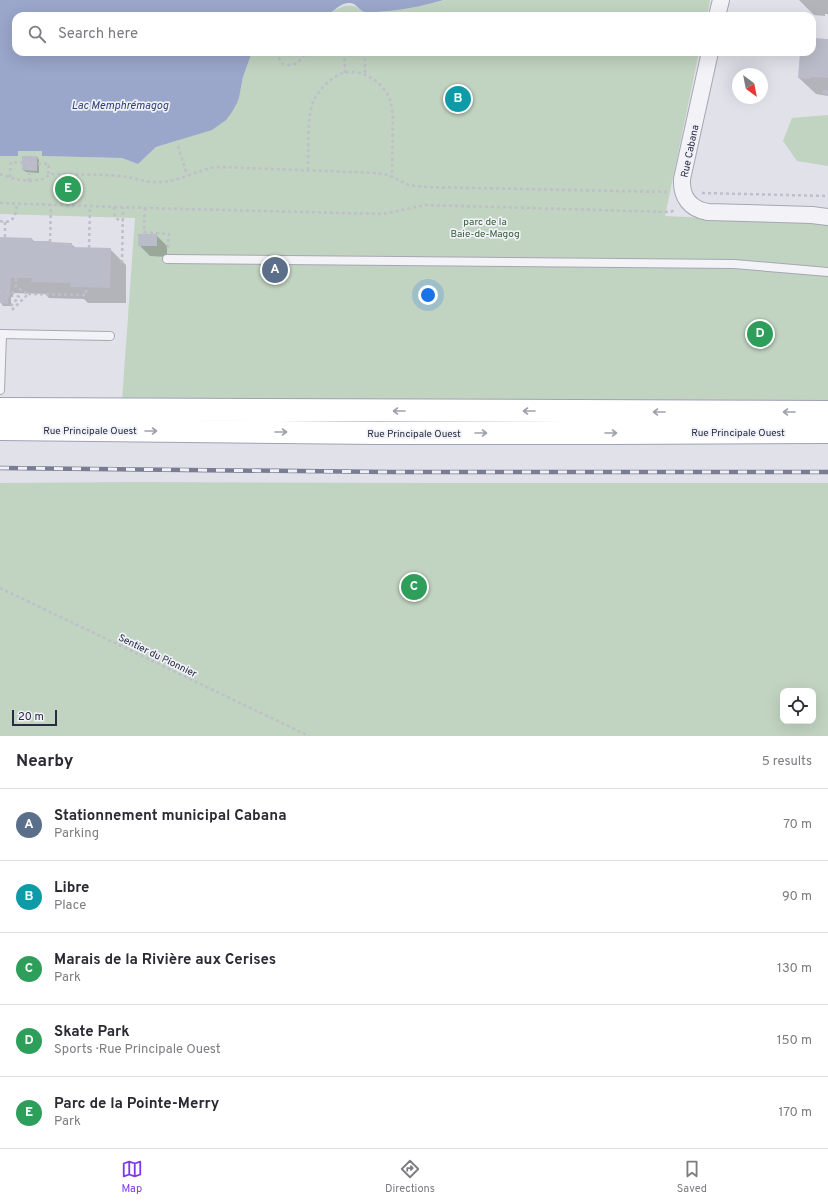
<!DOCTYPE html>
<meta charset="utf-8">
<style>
body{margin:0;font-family:Overpass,sans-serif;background:#f7f7f7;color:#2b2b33}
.controls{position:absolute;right:12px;bottom:12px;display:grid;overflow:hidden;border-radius:8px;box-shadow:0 4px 16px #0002}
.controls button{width:36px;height:36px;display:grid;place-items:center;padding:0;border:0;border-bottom:1px solid #e1e1e2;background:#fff;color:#2b2b33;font:20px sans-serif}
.compass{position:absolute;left:732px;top:68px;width:36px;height:36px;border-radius:50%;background:#fff;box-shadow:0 4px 16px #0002;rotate:148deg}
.scale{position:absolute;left:12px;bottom:10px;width:45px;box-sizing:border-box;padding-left:4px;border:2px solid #282b41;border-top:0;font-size:11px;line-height:14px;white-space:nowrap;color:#282b41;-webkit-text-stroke:3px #eff1f7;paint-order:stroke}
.you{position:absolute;left:428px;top:295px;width:14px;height:14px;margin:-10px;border:3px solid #fff;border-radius:50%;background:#1a73e8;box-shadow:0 0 0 6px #1a73e833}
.badge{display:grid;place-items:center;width:26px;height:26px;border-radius:50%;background:#7c3aed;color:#fff;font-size:13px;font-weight:700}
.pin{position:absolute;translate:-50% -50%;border:2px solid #fff;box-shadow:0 1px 4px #0006}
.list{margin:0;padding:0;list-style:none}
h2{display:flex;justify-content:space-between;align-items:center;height:52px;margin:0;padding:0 16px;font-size:17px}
h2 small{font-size:13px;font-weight:400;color:#7c7c81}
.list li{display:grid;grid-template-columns:26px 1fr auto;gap:12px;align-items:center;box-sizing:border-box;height:72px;padding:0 16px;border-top:1px solid #e1e1e2}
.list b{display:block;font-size:15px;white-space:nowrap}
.list p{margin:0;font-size:13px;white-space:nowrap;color:#7c7c81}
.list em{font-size:13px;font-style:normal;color:#7c7c81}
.icon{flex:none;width:22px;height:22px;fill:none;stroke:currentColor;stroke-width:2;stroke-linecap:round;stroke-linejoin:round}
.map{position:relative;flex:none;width:828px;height:736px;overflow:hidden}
.search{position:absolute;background:#fff;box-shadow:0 4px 16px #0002;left:12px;right:12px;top:12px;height:44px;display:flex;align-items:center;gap:10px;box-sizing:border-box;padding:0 14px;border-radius:12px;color:#7c7c81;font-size:15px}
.sheet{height:412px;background:#fff}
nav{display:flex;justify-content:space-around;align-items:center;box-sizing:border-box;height:56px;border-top:1px solid #e1e1e2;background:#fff;font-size:11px;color:#7c7c81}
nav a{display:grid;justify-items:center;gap:2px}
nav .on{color:#7c3aed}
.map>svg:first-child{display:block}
</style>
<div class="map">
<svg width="828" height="736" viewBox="0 0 828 736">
<rect width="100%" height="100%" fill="#e0e1e9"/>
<g fill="#c1d3c1" fill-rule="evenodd">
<path d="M445 0H710L707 16H324C335 10 349 0 359 9L433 3Z"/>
<path d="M276 11 300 16H265L270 13Z"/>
<path d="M252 52H699L665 216 828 224V402L122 401 135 218 0 214V156H18V151H42V156L122 158 138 164 156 147 179 140 237 103 239 98 243 77Z"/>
<path d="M828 115V166L797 161 783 141 792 118Z"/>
<path d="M134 482 433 483H828V736H0V483ZM783 691H813V721H783Z"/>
</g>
<path fill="#9aa6ca" d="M0 0H444C426 5 407 9 388 11 381 11 373 13 366 12 358 11 357 2 348 3 337 4 331 16 322 16 315 16 307 17 300 16 288 15 276 8 265 16H16V52H252L243 77 239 98 237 103 232 112 226 120 212 130 156 147 138 164 122 158 42 156V151H18V156H0Z"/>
<g fill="#0003">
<path d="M799 0H828V14H825V16L814 15Z"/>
<path d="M812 37 816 39 828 40V96L816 94 799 78 801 52H812Z"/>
<path d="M37 157 39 160V173L26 172 23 170Z"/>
<path d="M156 235 167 246V257L150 256 139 245Z"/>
<path d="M0 238 32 239 35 242 71 244 76 248 110 249 126 265V303H88L84 299 49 298 45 294 13 293V297H11V306H3L1 303 0 297Z"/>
</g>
<g fill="#babcc9">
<path d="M812 36H814V38L828 39V78L811 77V79L798 78 800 52H812Z"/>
<path d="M823 90H828V94H822Z"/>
<path d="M22 156H37V171L22 170Z"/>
<rect x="138" y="234" width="19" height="12"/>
<path d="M0 237 32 238V241H49L50 242 72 243V247L111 248 110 288 70 287 71 283 31 282 32 278H11L10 295H9L8 304 0 303Z"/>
</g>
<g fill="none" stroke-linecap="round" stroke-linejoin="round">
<defs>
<g id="service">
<path d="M167 259 734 264 828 272"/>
<path d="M0 334 110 336"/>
<path d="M0 390 2 334"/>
</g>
<g id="minor">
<path d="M717 16 721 0"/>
<path d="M710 52 682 179C681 197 690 209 708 212L812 215 828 217"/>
</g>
<g id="primary">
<path d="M0 409 828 412"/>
<path d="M0 429 378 433H612L828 432"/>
</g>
</defs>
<use href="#service" stroke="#a5a7b3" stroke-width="10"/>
<use href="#minor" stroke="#a5a7b3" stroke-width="18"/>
<use href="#primary" stroke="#9fa2b5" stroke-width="24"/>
<g stroke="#bebfc8" stroke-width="2.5" stroke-dasharray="3 3" stroke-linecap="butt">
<path d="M278 52V57L283 64C295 68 300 60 307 52"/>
<path d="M344 52 345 74"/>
<path d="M365 52V75"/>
<path d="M178 146 187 175"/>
<path d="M308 170C309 151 306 117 314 100 321 87 336 71 352 72 367 72 383 84 389 97 391 103 392 109 393 115L392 177"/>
<path d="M0 174 15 179 31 181 43 179 51 174H59C79 175 100 174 120 176 133 177 146 183 159 182 180 182 198 169 218 167L378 173 388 175 409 185 422 187 669 192"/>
<path d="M10 177 11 162 49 164 48 176"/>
<path d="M29 181 30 164"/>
<path d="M702 193 828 196"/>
<path d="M0 203 145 208 383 214 425 205 670 212 676 210"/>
<path d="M114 207C114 214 114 220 123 221"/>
<path d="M145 208 144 232 169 234 168 248"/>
<path d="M0 221C14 225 16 214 17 204"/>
<path d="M5 222V237"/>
<path d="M50 242 51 205"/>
<path d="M89 248 90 206"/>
<path d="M122 263 123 207"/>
<path d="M0 291 12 292 19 297 9 308"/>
<path d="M28 294 86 295V287"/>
<path d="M12 310 28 294 16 287V278"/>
<path d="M0 588 309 736"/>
</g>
<use href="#service" stroke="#f3f3f7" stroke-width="8"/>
<use href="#minor" stroke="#f3f3f7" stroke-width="16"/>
<use href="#primary" stroke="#fff" stroke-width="22"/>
<defs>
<path id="rail" d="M0 468 389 472H828"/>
</defs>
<use href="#rail" stroke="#797d93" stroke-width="4.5"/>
<use href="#rail" stroke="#eff1f7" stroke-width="3" stroke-dasharray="9" stroke-linecap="butt"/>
</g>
<defs><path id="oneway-shaft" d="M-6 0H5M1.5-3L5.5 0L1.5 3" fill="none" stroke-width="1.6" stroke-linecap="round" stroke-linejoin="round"/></defs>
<g stroke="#9ea0aa">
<use href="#oneway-shaft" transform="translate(399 411) rotate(-180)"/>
<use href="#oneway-shaft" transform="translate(529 411) rotate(-180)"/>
<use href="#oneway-shaft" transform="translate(659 412) rotate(-180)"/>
<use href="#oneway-shaft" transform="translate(789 412) rotate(-180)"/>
<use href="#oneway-shaft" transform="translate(151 431)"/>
<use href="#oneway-shaft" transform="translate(281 432)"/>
<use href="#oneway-shaft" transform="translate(481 433)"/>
<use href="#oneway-shaft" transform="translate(611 433)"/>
</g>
<g text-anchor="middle" stroke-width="3.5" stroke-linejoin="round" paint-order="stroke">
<g font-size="10" fill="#282b41" stroke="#eff1f7">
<text transform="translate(689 151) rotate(-78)" y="4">Rue Cabana</text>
<text x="90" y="434">Rue Principale Ouest</text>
<text x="738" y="436">Rue Principale Ouest</text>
<text x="414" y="437">Rue Principale Ouest</text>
<text transform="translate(158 655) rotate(26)" y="4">Sentier du Pionnier</text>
</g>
<g font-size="10" fill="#355d37" stroke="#eff1f7">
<text x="485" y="225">parc de la<tspan x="485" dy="12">Baie-de-Magog</tspan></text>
</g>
<g font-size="11" font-style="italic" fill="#314076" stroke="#eff1f7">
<text x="120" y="109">Lac Memphrémagog</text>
</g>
</g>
</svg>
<div class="controls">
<button><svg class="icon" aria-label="locate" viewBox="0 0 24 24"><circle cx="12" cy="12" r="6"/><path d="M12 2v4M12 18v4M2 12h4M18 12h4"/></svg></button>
</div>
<svg class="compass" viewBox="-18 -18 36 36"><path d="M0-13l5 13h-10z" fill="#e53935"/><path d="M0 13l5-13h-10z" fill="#7c7c81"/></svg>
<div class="scale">20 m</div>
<div class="you"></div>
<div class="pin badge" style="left:275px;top:270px;background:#5c6f8a">A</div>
<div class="pin badge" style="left:458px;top:99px;background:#0f9aa8">B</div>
<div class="pin badge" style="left:414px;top:587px;background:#2e9e5b">C</div>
<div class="pin badge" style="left:760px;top:334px;background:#2e9e5b">D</div>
<div class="pin badge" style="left:68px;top:189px;background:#2e9e5b">E</div>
<div class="search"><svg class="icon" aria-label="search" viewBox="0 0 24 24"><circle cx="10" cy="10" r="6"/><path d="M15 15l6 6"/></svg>Search here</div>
</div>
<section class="sheet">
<h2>Nearby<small>5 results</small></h2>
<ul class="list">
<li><span class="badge" style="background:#5c6f8a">A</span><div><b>Stationnement municipal Cabana</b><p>Parking</p></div><em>70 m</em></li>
<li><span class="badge" style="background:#0f9aa8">B</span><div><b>Libre</b><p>Place</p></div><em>90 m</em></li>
<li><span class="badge" style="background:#2e9e5b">C</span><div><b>Marais de la Rivière aux Cerises</b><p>Park</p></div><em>130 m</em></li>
<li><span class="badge" style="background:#2e9e5b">D</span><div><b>Skate Park</b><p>Sports · Rue Principale Ouest</p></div><em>150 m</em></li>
<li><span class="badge" style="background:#2e9e5b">E</span><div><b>Parc de la Pointe-Merry</b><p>Park</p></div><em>170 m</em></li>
</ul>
</section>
<nav>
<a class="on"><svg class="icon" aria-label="map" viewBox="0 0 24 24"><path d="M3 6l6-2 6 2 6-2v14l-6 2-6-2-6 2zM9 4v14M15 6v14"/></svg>Map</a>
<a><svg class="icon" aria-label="directions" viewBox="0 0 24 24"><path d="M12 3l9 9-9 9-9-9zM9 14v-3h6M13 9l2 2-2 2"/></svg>Directions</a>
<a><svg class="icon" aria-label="saved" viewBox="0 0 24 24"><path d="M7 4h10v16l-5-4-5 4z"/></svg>Saved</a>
</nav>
